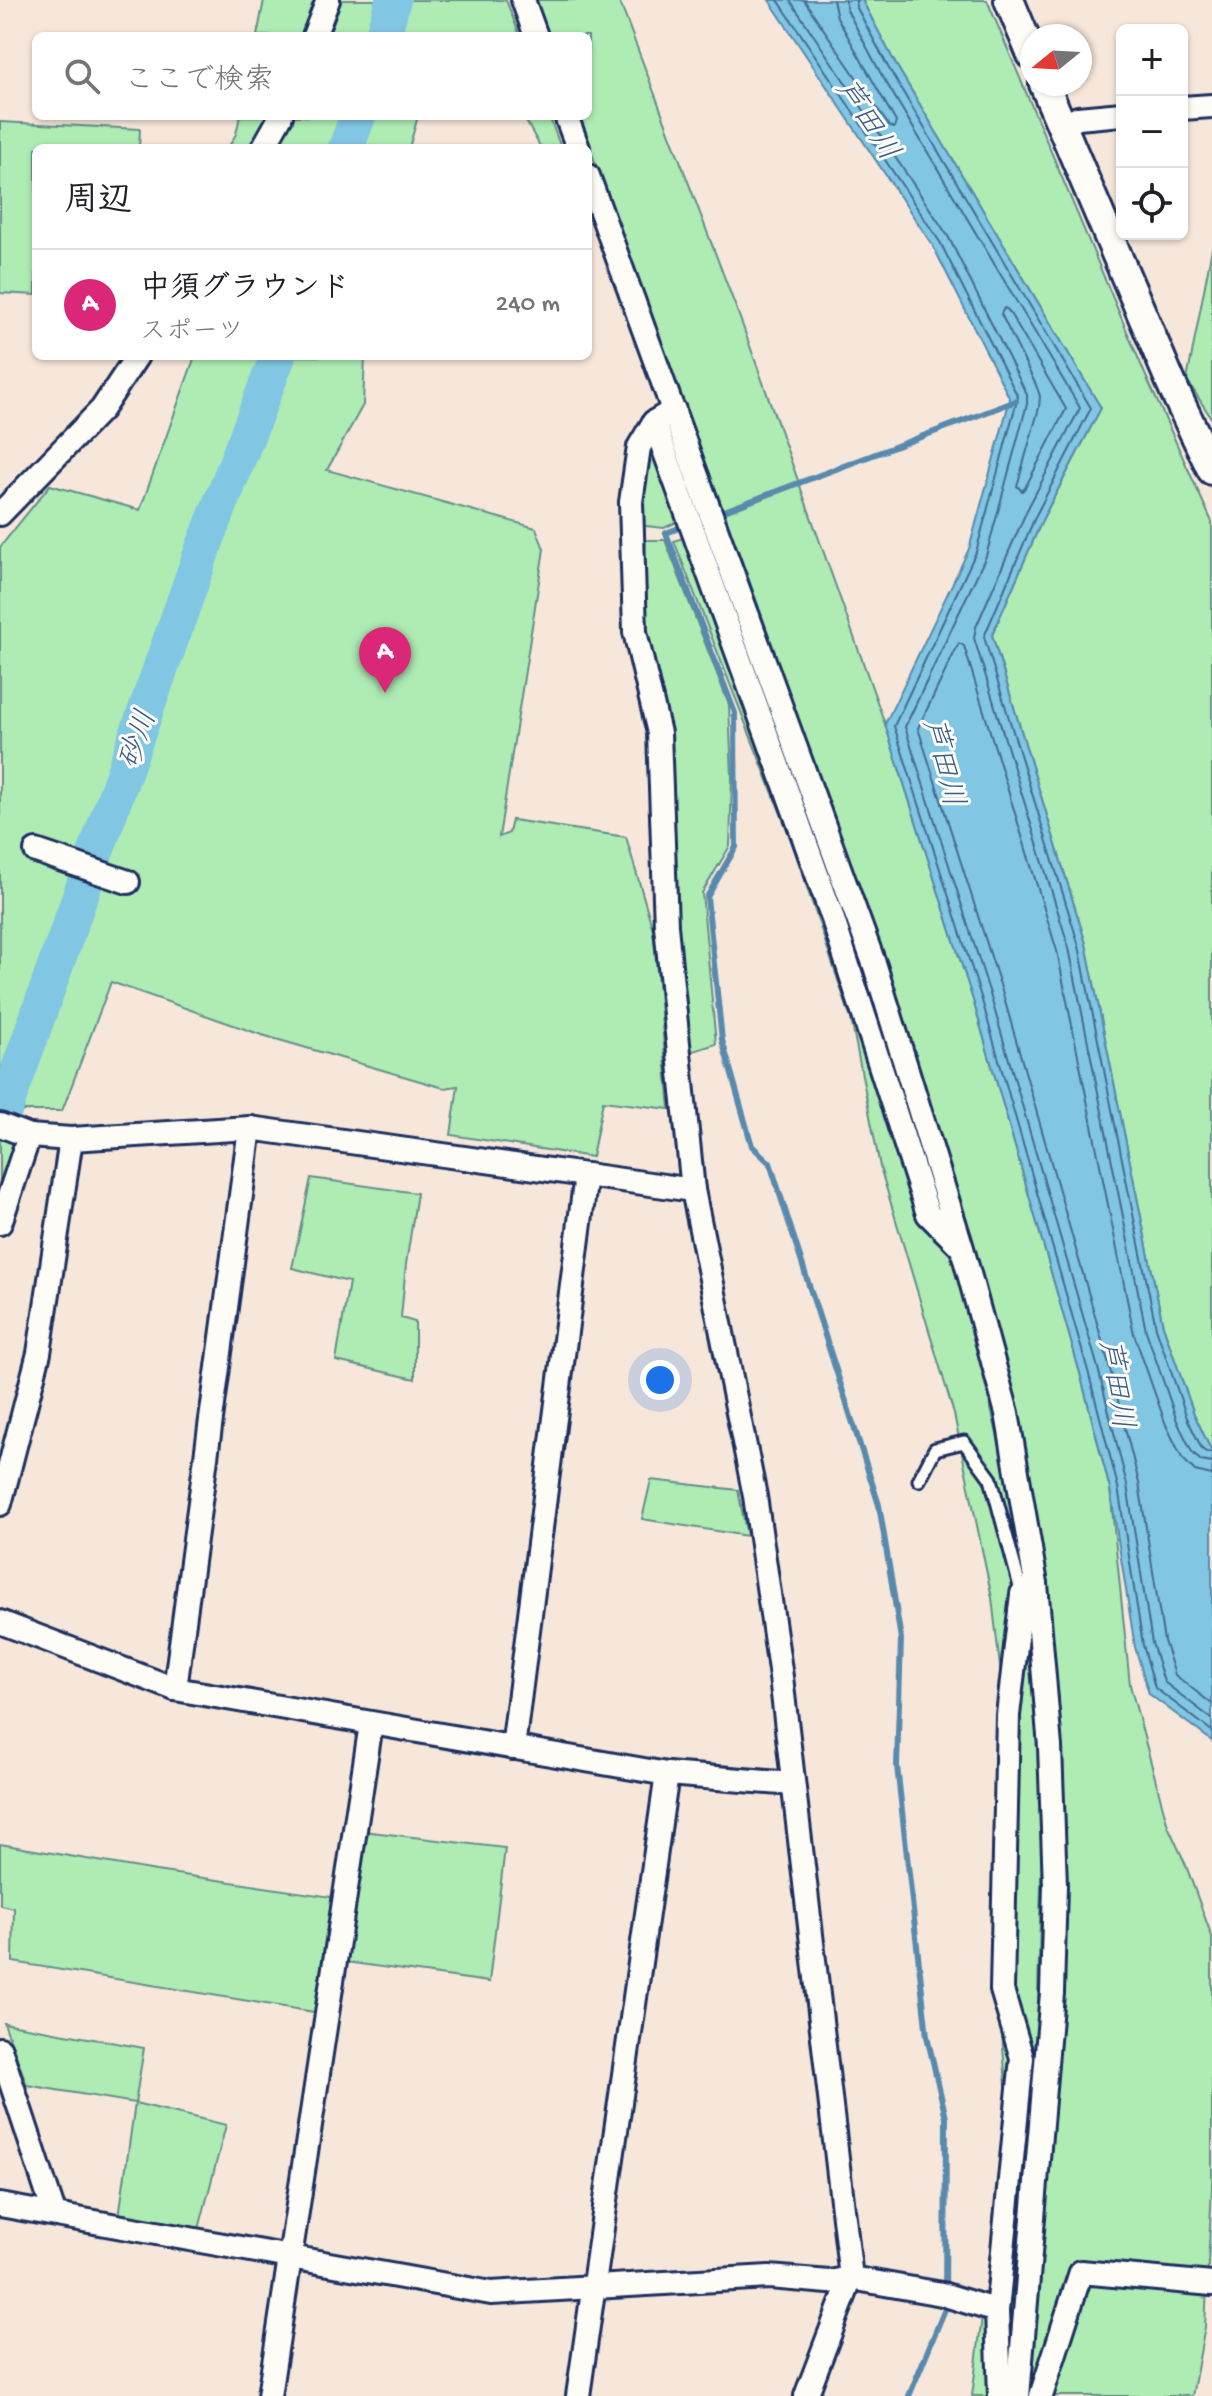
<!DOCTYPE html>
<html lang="ja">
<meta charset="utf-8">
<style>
body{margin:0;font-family:"Gochi Hand","Klee One",sans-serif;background:#f6f6f6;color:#202124}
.controls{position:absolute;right:24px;top:24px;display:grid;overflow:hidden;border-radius:12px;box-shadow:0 2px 6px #0004}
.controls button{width:72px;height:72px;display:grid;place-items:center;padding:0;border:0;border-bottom:2px solid #e0e0e0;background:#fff;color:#202124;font:40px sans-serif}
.compass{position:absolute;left:1020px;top:24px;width:72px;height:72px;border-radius:50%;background:#fff;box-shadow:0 2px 6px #0004;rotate:252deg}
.you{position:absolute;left:660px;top:1380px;width:28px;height:28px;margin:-20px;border:6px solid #fff;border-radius:50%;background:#1a73e8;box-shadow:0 0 0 12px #1a73e833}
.badge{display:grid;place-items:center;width:52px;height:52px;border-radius:50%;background:#db2777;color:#fff;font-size:26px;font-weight:700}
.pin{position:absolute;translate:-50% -66px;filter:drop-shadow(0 2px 4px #0008)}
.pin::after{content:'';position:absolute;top:42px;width:28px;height:24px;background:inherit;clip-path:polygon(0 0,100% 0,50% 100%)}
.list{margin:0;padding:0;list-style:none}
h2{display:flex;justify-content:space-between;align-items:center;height:104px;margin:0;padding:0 32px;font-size:34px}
h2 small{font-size:26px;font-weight:400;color:#757577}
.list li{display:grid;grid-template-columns:52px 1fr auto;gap:24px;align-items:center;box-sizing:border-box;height:112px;padding:0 32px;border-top:2px solid #e0e0e0}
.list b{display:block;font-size:30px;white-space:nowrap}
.list p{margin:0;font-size:26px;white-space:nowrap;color:#757577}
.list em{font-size:26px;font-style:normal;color:#757577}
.icon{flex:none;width:44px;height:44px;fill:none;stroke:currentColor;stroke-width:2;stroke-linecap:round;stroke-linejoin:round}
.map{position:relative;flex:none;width:1212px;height:2396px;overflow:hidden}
.search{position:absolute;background:#fff;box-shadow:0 2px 6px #0004;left:32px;top:32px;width:560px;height:88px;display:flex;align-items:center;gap:20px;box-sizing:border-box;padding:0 28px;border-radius:12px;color:#757577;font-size:30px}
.panel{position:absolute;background:#fff;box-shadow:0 2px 6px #0004;left:32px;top:144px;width:560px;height:216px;border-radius:12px}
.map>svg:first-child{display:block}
</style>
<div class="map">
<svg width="1212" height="2396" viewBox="0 0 1212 2396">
<rect width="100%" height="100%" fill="#f7e7db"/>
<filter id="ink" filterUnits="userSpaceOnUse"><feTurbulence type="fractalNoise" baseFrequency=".0125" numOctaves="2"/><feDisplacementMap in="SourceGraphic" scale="16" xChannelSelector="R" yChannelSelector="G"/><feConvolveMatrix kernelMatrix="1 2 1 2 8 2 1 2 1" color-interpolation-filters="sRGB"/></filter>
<g filter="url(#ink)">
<g fill="#aeecb4" stroke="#648e89" stroke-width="2">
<path d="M264 0H506L520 36H257Z"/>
<path d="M535 0H619L741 321 885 724 973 1000 1080 1373 1110 1489 1130 1685 1168 1826 1185 1863 1212 1937V2187L1205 2327 1192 2396H1027L1058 2012 1059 1698 1016 1419 988 1307 896 995 753 591 578 116H588V36H548Z"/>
<path d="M862 0H987L1145 374 1212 522V1452L1194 1414 1163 1326 1086 944 992 635 1043 518 1101 408 895 63Z"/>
<path d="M240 116H418L409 148H228L236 134Z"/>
<path d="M523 116H549L561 148H541Z"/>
<path d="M0 122 140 129 139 148H36V295L0 293Z"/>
<path d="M1212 248V419L1187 380Z"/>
<path d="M195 356H365L363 405 327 470 536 528 544 549 499 837 509 833 512 820 626 837 653 930 670 1109 603 1101 592 1157 451 1135 458 1086 444 1088 262 1035 111 982 62 1111H24L0 1102V547L50 485 140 510Z"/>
<path d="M669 435 678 441 701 511 664 528 637 525 644 466Z"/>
<path d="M707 529 870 977 963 1290 1022 1540 1044 1768 1036 2071 1009 2396H972L1008 2111 1002 2034 1012 1771 992 1598 954 1414 880 1167 851 1019 790 837 674 541Z"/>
<path d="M646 540H665L729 705 732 777 730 846 702 893 716 1044 687 1053 671 907 672 786 640 626Z"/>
<path d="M0 1135 18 1141 0 1194Z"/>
<path d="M311 1178 417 1193 406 1264 401 1318 415 1322V1379L336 1361 349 1282 292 1268Z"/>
<path d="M651 1480 738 1490 747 1536 642 1519Z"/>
<path d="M363 1831 505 1848 489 1982 345 1962Z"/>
<path d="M0 1844 156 1871 332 1897 314 2012 13 1962 14 1908 0 1905Z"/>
<path d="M4 2023 144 2048 135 2103 226 2125 199 2229 119 2217 135 2103 27 2085Z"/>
</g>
<path fill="#81c6e2" stroke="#588aad" stroke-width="2" d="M769 0H862L895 63 1101 408 1043 518 992 635 1086 944 1163 1326 1194 1414 1212 1452V1741L1149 1694 1135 1647 1110 1489 1080 1373 973 1000 885 724 969 549 1010 399 933 246Z"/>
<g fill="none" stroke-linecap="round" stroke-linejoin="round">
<g stroke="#446b93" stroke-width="2">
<path d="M778 0 940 242 1018 397 976 552 894 726 981 997 1088 1371 1118 1487 1143 1645 1155 1688 1212 1731"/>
<path d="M790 0 948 236 1027 395V404L986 556 905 727 990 994 1098 1368 1127 1485 1152 1643 1164 1682 1212 1719"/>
<path d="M804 0 889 126 894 128 896 122 837 17 833 0"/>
<path d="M845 0 847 10 880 72 1080 408 1027 510 976 627 974 638 1069 948 1146 1331 1177 1421 1192 1452 1201 1461 1212 1463"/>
<path d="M856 0V6L888 67 1091 408 1036 515 984 637 1079 946 1156 1328 1187 1418 1202 1449 1206 1452 1212 1453"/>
<path d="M1004 308 1008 310 1066 409 1025 488 1022 491 1017 486 1039 408 1040 396 1036 385 1001 314Z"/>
<path d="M1212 1475 1195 1471 1182 1458 1166 1425 1134 1334 1057 951 964 646 959 643 918 728 1002 991 1109 1365 1139 1483 1164 1641 1175 1675 1212 1704"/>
</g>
<path stroke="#588aad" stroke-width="6" d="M909 2396 945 2309 946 2118 927 2036 897 1766 901 1639 879 1505 770 1163 752 1146 722 1040 707 897 736 847 735 713 666 533 1016 401"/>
<g stroke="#81c6e2" stroke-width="36">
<path d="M383 36 393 0"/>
<path d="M346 148 358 116"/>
<path d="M0 1123 201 554 278 356"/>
</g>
<defs>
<path id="service" d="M919 1480 935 1449 964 1442 991 1479 1022 1594"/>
<g id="minor">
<path d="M523 0 536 36"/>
<path d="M314 36 328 0"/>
<path d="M1182 108 1212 106"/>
<path d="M566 116 578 148"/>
<path d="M1062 126 1078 118 1122 114"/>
<path d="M263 148 281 116"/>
<path d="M588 176 875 966 962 1248 1007 1413 1036 1584 1050 1747 1055 1885 1052 1993 1018 2396"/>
<path d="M674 410 654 422 639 447 631 502 635 632 659 733 666 926 693 1190 755 1496 781 1677 851 2278 942 2294 997 2311"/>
<path d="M654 422 831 913 928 1214 959 1245"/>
<path d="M0 514 102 409 137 356"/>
<path d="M36 851 128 882"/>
<path d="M0 1125 29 1136 71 1139 250 1128 693 1190"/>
<path d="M0 1223 29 1136"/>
<path d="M0 1504 39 1353 71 1139"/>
<path d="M0 1622 175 1689 667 1774 793 1784"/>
<path d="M175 1689 250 1128"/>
<path d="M513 1748 586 1175"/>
<path d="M0 2049 54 2213"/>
<path d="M0 2205 491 2293 769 2277 829 2282 851 2278 806 2396"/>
<path d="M269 2396 371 1724"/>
<path d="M578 2396 667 1774"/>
<path d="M1000 2396 997 2311 1022 2058 1002 1990 1008 1715 1022 1594 1036 1584"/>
<path d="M1041 2396 1081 2272 1212 2284"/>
</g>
<g id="tertiary">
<path d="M1009 0 1032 55"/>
<path d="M1044 84 1175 392 1212 470"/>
</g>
</defs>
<use href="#service" stroke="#1b2f5e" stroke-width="17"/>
<use href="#minor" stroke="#1b2f5e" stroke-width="28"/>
<use href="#tertiary" stroke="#1b2f5e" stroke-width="34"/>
<use href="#service" stroke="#fdfcf7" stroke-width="11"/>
<use href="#minor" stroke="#fdfcf7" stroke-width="22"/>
<use href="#tertiary" stroke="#fdfcf7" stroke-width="28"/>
</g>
</g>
<g text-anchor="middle" stroke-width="6" stroke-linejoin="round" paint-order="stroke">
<g font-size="30" font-style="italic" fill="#3a5c86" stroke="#fdfcf7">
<text transform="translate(869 119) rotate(57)" y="10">芦田川</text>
<text transform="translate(136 739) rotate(-71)" y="10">砂川</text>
<text transform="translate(945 762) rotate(76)" y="10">芦田川</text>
<text transform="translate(1118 1384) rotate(81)" y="10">芦田川</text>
</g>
</g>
</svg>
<div class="controls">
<button>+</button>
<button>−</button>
<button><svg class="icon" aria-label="locate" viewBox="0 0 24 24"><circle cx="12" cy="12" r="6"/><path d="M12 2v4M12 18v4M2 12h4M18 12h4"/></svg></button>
</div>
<svg class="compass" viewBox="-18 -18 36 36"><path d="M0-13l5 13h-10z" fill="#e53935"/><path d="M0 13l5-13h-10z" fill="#757577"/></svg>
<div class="you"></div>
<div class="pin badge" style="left:385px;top:693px">A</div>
<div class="search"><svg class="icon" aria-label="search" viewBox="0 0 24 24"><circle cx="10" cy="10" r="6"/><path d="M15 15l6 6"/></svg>ここで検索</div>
<section class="panel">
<h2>周辺<small></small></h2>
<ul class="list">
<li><span class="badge">A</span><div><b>中須グラウンド</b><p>スポーツ</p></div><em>240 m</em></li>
</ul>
</section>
</div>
